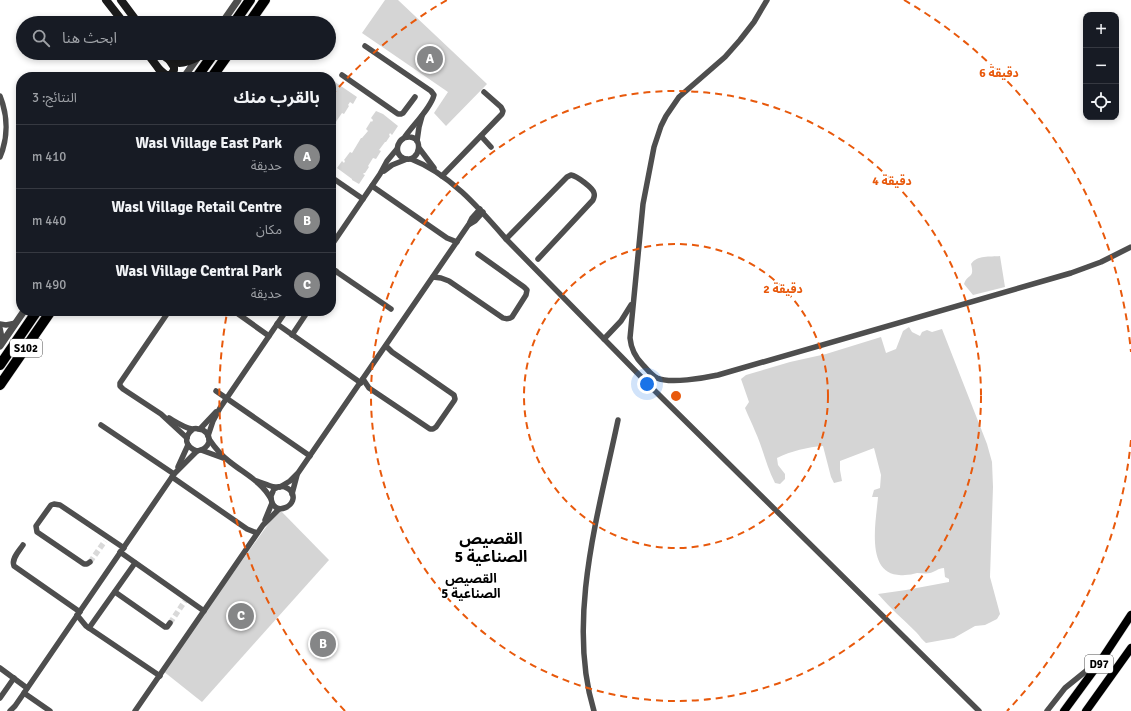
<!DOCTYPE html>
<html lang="ar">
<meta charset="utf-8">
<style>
body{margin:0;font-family:Signika,"Noto Sans Arabic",sans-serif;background:#20242c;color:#f1f3f6;direction:rtl}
.controls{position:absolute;right:12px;top:12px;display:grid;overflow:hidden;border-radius:8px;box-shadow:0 2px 6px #0003}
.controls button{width:36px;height:36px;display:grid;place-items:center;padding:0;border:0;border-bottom:1px solid #363941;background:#171b24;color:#f1f3f6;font:20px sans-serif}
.you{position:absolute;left:647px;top:384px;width:14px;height:14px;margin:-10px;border:3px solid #fff;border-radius:50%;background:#1a73e8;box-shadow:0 0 0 6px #1a73e833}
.badge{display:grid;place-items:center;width:26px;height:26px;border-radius:50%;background:#858687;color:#fff;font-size:13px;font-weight:700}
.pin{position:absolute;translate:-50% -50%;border:2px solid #fff;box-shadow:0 1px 4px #0006}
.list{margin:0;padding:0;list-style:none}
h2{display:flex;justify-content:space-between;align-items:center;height:52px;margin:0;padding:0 16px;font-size:17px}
h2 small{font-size:13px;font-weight:400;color:#9ea1a6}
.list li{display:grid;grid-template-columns:26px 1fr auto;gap:12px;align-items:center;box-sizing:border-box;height:64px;padding:0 16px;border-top:1px solid #363941}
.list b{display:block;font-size:15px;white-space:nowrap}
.list p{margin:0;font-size:13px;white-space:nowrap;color:#9ea1a6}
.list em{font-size:13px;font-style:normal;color:#9ea1a6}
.icon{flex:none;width:22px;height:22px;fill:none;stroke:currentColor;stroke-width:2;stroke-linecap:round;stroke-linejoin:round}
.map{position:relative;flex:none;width:1131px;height:711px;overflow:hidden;direction:ltr}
.search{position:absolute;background:#171b24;box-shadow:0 2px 6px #0003;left:16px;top:16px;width:320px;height:44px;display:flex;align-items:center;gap:10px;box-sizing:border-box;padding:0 14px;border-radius:22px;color:#9ea1a6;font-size:15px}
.panel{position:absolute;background:#171b24;box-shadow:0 2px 6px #0003;left:16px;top:72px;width:320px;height:244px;border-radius:16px;direction:rtl}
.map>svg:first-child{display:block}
</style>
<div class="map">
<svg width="1131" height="711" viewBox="0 0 1131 711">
<rect width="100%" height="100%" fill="#fff"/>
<g fill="#d5d5d5">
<path d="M385 0H398L487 84 446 126 434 113 448 92 362 33Z"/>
<path d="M335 82 357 97 353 104 350 102 348 105 349 106 344 114 342 113 331 129V88Z"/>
<path d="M376 111 383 114 398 126 392 135 390 133 389 135 390 136 386 142H385L379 150 381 151 376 159 373 158 368 166 369 167 365 173H364L363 174 365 175 359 184 352 180V179L337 168 342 161 344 163 345 161 344 160 350 152 352 153 361 138H362L368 131 366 129 371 121 372 122 373 120 371 118Z"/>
<path d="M1000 256 1005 287 973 295 964 284C968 273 975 279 971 264 977 255 990 257 1000 256Z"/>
<path d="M909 327 912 332 920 336 922 332 927 330 932 332 942 329 987 444 992 462 993 487 990 577 1000 614 997 619 985 625 975 626 954 638 926 643C922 640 920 636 916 632 903 619 890 608 878 594L906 590 949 582V579L945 577 944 568C938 568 935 572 930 573 926 574 921 573 917 573 913 574 909 575 905 575 864 579 876 522 878 497H872L874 490 880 488 881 475 874 448 840 461V470L842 481 834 483 831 477 823 446C808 447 791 451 777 458L778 465 785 474V479L780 484 775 483C766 466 763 448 755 431 752 423 748 416 745 408L749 402 741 379 746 375 790 362 826 354 881 337 886 353 896 349 903 331Z"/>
<path d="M279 509 329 560 202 702 163 671Z"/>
</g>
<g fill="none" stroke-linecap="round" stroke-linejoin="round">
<g stroke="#d9d9d9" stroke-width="5.5" stroke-dasharray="5.5 3" stroke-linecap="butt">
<path d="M90 562 105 541"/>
<path d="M170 623 185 601"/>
</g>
<defs>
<g id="primary">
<path d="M1064 711 1100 662 1131 615"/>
<path d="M1086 711 1131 648"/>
</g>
<g id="motorway">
<path d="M234 23 250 0"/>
<path d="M249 23 265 0"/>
<path d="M197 77 214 53"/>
<path d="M212 77 229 53"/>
<path d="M0 365 37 311"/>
<path d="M0 385 51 311"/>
</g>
</defs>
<use href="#primary" stroke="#dbdbdb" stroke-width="9"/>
<use href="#motorway" stroke="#dbdbdb" stroke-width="11"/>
<g stroke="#4e4e4e" stroke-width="5.5">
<path d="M767 0 754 22 740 40 725 57 679 97 666 116 661 126 654 147 643 204 630 338C631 349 635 357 643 365 647 369 651 375 657 378 670 384 704 378 718 375L1071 273 1101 262 1131 247"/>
<path d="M365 46 431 91 434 95C431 108 412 126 404 138 397 142 394 153 403 158 421 166 426 131 404 138"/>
<path d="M342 75 398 114H401L403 113 415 97"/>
<path d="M0 96C8 116 8 138 0 157"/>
<path d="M481 136 491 147"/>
<path d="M417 141 419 127 422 116"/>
<path d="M419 148 434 168"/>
<path d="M411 159C450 174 479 208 506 239L654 390 979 711"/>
<path d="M384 171 392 165 407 159"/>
<path d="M442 176 502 114 503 111 501 107 484 92"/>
<path d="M331 177 363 199"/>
<path d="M372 186 447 238 457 242"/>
<path d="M470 224 475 221 483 212"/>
<path d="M506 239 567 177 571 175C577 176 593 188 594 193 595 196 594 197 593 200L538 259"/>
<path d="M331 246 380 174 387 161 397 149"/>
<path d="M331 268 391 309"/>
<path d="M433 277 441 278 449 281 503 318C506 319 509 319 512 317L526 295 527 290 524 287 478 254"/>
<path d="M331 278 336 271"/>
<path d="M169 311 120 383V386L123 389 161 414 187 438"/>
<path d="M234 311 269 336"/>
<path d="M0 324 6 325 16 323"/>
<path d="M277 324 361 383"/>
<path d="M0 328 2 338V343"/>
<path d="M292 335 308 311"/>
<path d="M604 339 621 321 631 305"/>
<path d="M363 379 369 388 430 429H433L436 427 454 401 455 399 454 395 392 352 386 346"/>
<path d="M216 391 310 456"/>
<path d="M169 418C176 422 185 428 192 429 194 429 196 428 198 429 205 429 210 435 209 442 207 448 203 450 197 451 185 447 183 437 193 429"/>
<path d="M101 425 174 474"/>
<path d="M200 429 216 412"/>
<path d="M208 436 213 421 220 408 286 311"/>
<path d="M209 439C215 448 222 456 230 462 245 474 262 482 271 499"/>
<path d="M201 450 223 458"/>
<path d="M178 467 188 445"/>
<path d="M172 477 247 529 257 533"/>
<path d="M257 481C263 483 269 486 275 487 279 487 282 486 285 487 287 488 289 489 290 490 303 505 271 520 271 496L274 489 278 487"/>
<path d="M280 487 290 481 298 473 469 224 472 218 480 209"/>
<path d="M292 494 297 475"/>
<path d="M265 520 272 503"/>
<path d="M23 545C19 551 11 559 14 566L80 612"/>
<path d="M120 552 204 611"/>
<path d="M90 562 87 564H84L37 532 36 526 51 505 54 504 60 505 124 548"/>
<path d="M115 592 165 627H167L170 623"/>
<path d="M77 615 86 626 160 676"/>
<path d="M89 628 135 563"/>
<path d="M0 668 27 688"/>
<path d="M24 693 50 711"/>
<path d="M0 698 14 678"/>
<path d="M10 711 15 706 24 693 174 474 197 451"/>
<path d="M135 711 263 525 279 509"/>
<path d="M594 711C566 620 599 511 618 420"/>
<path d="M1047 711 1065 688 1091 667 1098 663"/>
</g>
<g stroke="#4e4e4e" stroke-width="7">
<path d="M222 23 238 0"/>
<path d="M184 77 201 53"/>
<path d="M0 346 24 311"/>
</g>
<g stroke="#1b1b1b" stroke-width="8">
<path d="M106 0 124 23"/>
<path d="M121 0 138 23"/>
<path d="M147 53 162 73"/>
<path d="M161 53C173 66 183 65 198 57"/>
<path d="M159 69 166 75H171L174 70V67L170 61"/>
</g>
<use href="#primary" stroke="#000" stroke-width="8"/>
<use href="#motorway" stroke="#000" stroke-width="10"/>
</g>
<g fill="none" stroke="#e8590c" stroke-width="2" stroke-dasharray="7 5">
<circle cx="676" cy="396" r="152"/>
<circle cx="676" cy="396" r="305"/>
<path d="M1131 440A457 457 0 0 1 1007 711M345 711A457 457 0 0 1 227 313M331 96A457 457 0 0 1 447 0M904 0A457 457 0 0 1 1131 352"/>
</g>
<g text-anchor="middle" stroke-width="3" stroke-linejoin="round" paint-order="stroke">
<g fill="#fff" stroke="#4c4c4c" stroke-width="1">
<rect x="10" y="339" width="32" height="18" rx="3"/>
<rect x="1085" y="655" width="28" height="18" rx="3"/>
</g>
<g font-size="11" font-weight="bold" fill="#000">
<text x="26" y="352">S102</text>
<text x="1099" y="668">D97</text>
</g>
<g font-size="13" font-weight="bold" fill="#000" stroke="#fff">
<text x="471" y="583">القصيص<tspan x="471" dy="15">الصناعية 5</tspan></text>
</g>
<g font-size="16" font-weight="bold" fill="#000" stroke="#fff">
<text x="491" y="544">القصيص<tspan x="491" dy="18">الصناعية 5</tspan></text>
</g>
</g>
<circle cx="676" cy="396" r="6" fill="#e8590c" stroke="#fff" stroke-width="2"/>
<g font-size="12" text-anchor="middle" font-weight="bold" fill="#e8590c" stroke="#fff" stroke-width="3" stroke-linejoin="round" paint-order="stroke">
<text x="999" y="77">6 دقيقة</text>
<text x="892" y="185">4 دقيقة</text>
<text x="783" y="293">2 دقيقة</text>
</g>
</svg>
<div class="controls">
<button>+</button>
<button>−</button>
<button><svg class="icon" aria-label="locate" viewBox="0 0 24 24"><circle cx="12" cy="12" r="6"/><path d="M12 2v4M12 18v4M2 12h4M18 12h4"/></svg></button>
</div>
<div class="you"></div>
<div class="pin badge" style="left:430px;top:59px">A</div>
<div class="pin badge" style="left:323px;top:644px">B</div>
<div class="pin badge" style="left:241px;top:616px">C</div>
<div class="search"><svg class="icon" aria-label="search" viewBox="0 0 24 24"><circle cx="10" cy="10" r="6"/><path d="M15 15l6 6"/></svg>ابحث هنا</div>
<section class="panel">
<h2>بالقرب منك<small>النتائج: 3</small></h2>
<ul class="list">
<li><span class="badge">A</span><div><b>Wasl Village East Park</b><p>حديقة</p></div><em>410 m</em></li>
<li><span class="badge">B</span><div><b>Wasl Village Retail Centre</b><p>مكان</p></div><em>440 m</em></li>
<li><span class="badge">C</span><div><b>Wasl Village Central Park</b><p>حديقة</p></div><em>490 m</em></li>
</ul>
</section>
</div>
